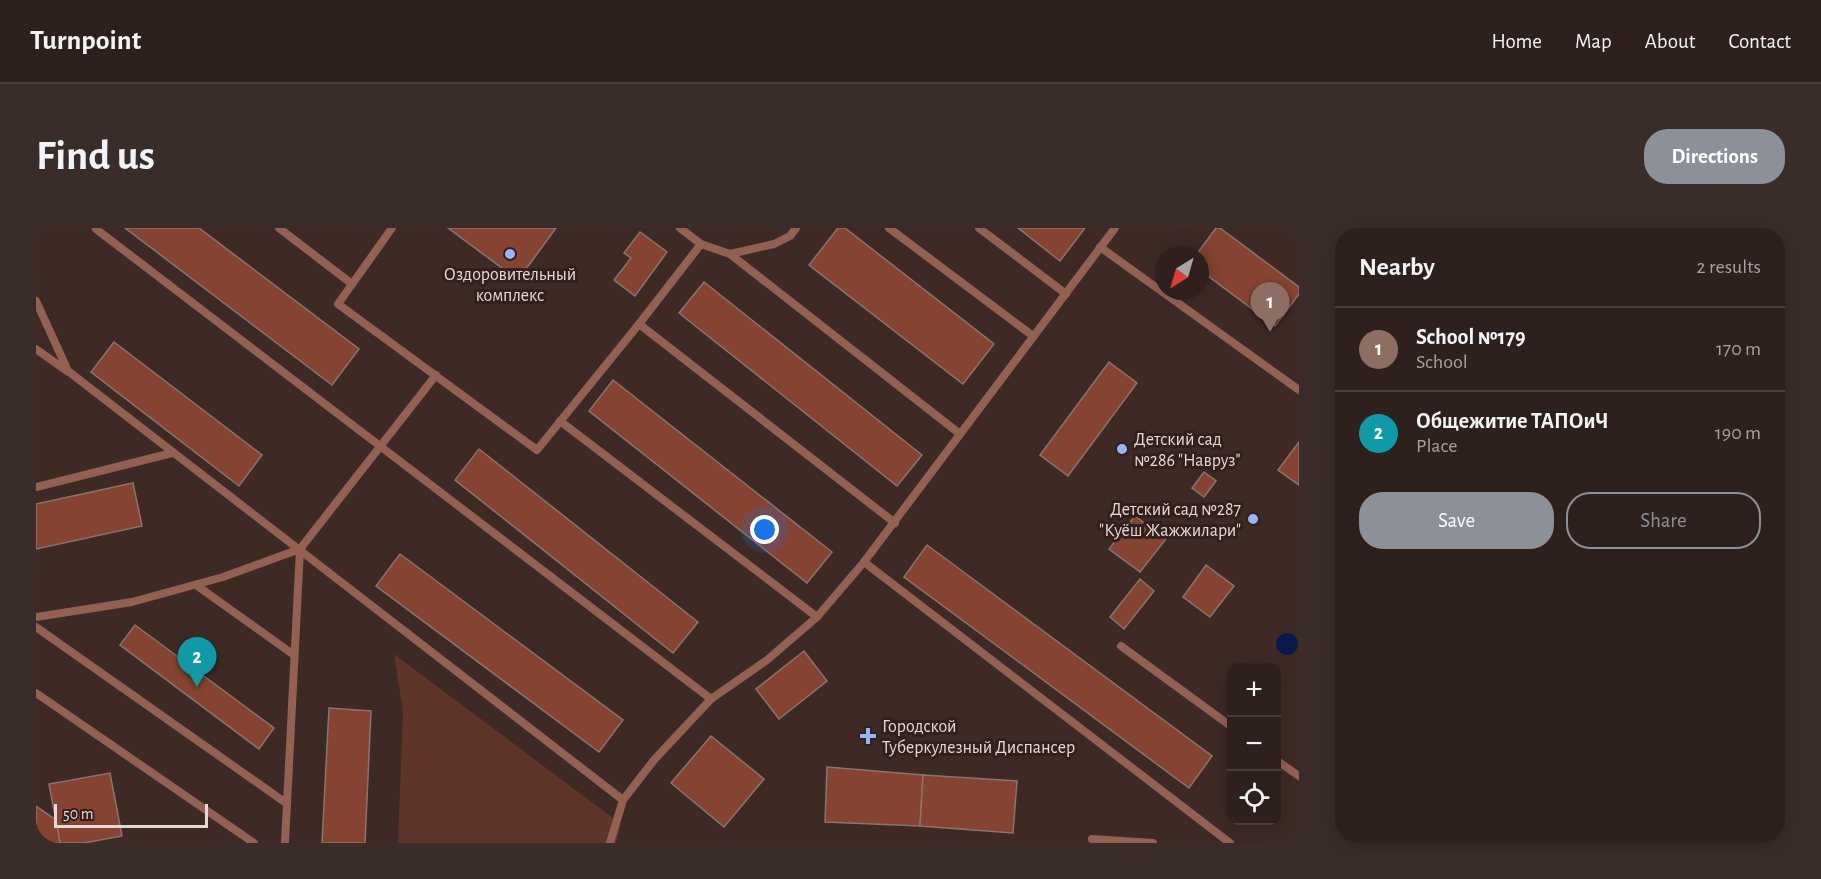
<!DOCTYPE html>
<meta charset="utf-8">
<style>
body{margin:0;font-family:"Alegreya Sans",sans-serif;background:#3a2d29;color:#f1f3f6}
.controls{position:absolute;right:18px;bottom:18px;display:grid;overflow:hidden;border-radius:12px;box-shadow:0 3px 15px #0003}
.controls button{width:54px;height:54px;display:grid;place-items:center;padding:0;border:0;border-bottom:2px solid #493e3b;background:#2e201c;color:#f1f3f6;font:30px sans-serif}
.compass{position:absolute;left:1119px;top:18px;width:54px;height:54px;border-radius:50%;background:#2e201c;box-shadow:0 3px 15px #0003;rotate:217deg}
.scale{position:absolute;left:18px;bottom:15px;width:154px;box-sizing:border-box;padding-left:6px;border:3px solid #e5d8d5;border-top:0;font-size:16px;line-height:21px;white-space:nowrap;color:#e5d8d5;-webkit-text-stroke:4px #32201c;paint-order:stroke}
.you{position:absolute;left:729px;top:302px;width:21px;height:21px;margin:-15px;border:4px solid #fff;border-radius:50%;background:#1a73e8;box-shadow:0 0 0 9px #1a73e833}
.badge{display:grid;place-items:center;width:39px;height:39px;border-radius:50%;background:#8c9099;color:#fff;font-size:20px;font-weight:700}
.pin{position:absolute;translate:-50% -50px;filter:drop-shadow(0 2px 3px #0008)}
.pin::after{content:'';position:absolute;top:32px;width:21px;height:18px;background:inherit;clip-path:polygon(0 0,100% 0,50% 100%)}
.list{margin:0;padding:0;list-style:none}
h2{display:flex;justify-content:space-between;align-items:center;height:78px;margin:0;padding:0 24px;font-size:26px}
h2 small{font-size:20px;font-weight:400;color:#a7a3a3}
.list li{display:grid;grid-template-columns:39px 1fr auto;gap:18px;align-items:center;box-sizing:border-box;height:84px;padding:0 24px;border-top:2px solid #493e3b}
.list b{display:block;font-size:22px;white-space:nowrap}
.list p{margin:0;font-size:20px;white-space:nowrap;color:#a7a3a3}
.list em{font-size:20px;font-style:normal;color:#a7a3a3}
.actions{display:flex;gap:12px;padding:18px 24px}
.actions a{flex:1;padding:14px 0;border:2px solid #8c9099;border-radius:24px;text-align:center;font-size:21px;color:#8c9099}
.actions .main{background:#8c9099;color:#fff}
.icon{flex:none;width:33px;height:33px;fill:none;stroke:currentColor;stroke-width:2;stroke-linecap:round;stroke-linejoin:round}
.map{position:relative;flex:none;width:1263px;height:615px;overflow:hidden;border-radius:24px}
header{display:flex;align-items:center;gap:36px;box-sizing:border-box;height:84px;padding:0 30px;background:#2e201c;border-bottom:2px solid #493e3b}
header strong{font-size:28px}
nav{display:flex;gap:33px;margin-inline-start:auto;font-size:21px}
.intro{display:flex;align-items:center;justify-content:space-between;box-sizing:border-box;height:144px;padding:0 36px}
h1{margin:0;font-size:42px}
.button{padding:15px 27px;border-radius:24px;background:#8c9099;color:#fff;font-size:21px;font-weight:700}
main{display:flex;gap:36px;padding:0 36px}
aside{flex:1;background:#2e201c;border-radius:24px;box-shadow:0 3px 15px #0003}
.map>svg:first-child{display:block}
</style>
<header>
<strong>Turnpoint</strong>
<nav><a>Home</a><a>Map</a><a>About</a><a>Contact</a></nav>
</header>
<div class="intro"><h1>Find us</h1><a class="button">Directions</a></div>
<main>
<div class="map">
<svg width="1263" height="615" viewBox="0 0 1263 615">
<rect width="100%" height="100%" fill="#3d2a25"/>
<path fill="#5f3429" d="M358 426 585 596 580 615H362L367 484Z"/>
<circle fill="#081a4d" cx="1251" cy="416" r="11"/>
<g fill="#864332" stroke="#8a746e" stroke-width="1.5">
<path d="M89 0H163L323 121 296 157Z"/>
<path d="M412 0H520L482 52Z"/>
<path d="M802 0H809L958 116 927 156 773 37Z"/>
<path d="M982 0H1049L1024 33Z"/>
<path d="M1180 0H1184L1263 59V66L1239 98 1164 42V27H1160Z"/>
<path d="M604 4 631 24 599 68 578 52 595 30 588 25Z"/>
<path d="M668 54 886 227 861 258 643 85Z"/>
<path d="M78 114 226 227 203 258 55 144Z"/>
<path d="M1073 134 1101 155 1032 248 1004 227Z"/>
<path d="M577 152 796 324 771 355 553 183Z"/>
<path d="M1263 214V257L1242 242Z"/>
<path d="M443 221 662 394 637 425 419 252Z"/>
<path d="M1168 244 1180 253 1168 269 1156 260Z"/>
<path d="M97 255 106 298 0 321V276Z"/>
<path d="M1099 288 1130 311 1104 344 1073 321Z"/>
<path d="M891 317 1176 528 1153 560 868 349Z"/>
<path d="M364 326 587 492 563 524 340 358Z"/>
<path d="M1170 337 1198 358 1174 389 1147 369Z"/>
<path d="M1104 351 1118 363 1088 401 1074 389Z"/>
<path d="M99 397 238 500 223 521 84 417Z"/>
<path d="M768 423 791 453 743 491 720 461Z"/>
<path d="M293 480 335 483 329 615H286Z"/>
<path d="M675 508 728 551 688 599 635 555Z"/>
<path d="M791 539 887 547 884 598 789 594Z"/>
<path d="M74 545 86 608 48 615H24L13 556Z"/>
<path d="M887 547 981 553 977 605 884 598Z"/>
<path d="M0 578 20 592 24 615H0Z"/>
</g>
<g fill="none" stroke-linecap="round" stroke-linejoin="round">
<g stroke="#936052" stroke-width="8">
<path d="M243 0 316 56"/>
<path d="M356 0 302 76 501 222 603 96 859 295"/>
<path d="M644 0 665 16 694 26 738 16 754 8 760 0"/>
<path d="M853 0 997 108"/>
<path d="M943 0 1030 66"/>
<path d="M60 1 675 471"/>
<path d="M1064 19 1263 162"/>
<path d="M694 26 924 206"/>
<path d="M0 73 32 143 587 572"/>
<path d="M603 96 665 16"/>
<path d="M0 121 31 143"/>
<path d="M524 193 781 389"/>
<path d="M0 259 136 225"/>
<path d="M828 334 1194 615"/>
<path d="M160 357 258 427"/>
<path d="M0 389 96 374 187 349 264 321 400 147"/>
<path d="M0 399 250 575"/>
<path d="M1085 418 1196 499"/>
<path d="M0 465 218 615"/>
<path d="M1240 532 1263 548"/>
<path d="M1056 611 1117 615"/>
<path d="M249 615 264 321"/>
<path d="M574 615 587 572 618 532 675 471 731 432 781 389 828 334 1079 0"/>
</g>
</g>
<g fill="#95b6fd" stroke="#32201c" stroke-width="2">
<circle cx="474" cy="26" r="6"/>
<circle cx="1086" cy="221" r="6"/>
<circle cx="1217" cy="291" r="6"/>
<path d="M829 499h6v6h6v6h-6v6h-6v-6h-6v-6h6z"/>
</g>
<g text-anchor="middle" stroke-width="6" stroke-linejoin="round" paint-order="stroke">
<g font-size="18" fill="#e5d8d5" stroke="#32201c" text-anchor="start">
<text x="474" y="52" text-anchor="middle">Оздоровительный<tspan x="474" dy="21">комплекс</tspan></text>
<text x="1098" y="217">Детский сад<tspan x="1098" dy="21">№286 "Навруз"</tspan></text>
<text x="1205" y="287" text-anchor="end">Детский сад №287<tspan x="1205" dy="21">"Куёш Жажжилари"</tspan></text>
<text x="846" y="504">Городской<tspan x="846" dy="21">Туберкулезный Диспансер</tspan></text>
</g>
</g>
</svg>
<div class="controls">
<button>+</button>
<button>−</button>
<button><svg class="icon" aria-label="locate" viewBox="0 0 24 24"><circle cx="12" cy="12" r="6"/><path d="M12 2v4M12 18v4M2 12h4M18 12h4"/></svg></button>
</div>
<svg class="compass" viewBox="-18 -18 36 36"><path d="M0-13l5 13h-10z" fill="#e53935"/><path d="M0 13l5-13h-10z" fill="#a7a3a3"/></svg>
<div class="scale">50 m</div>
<div class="you"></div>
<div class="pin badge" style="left:1234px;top:104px;background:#8d6e63">1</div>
<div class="pin badge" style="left:161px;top:459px;background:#0f9aa8">2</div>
</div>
<aside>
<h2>Nearby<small>2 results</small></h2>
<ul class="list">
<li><span class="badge" style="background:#8d6e63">1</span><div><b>School №179</b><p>School</p></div><em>170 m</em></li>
<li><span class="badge" style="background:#0f9aa8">2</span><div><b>Общежитие ТАПОиЧ</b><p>Place</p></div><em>190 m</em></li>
</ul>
<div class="actions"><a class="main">Save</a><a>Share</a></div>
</aside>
</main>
